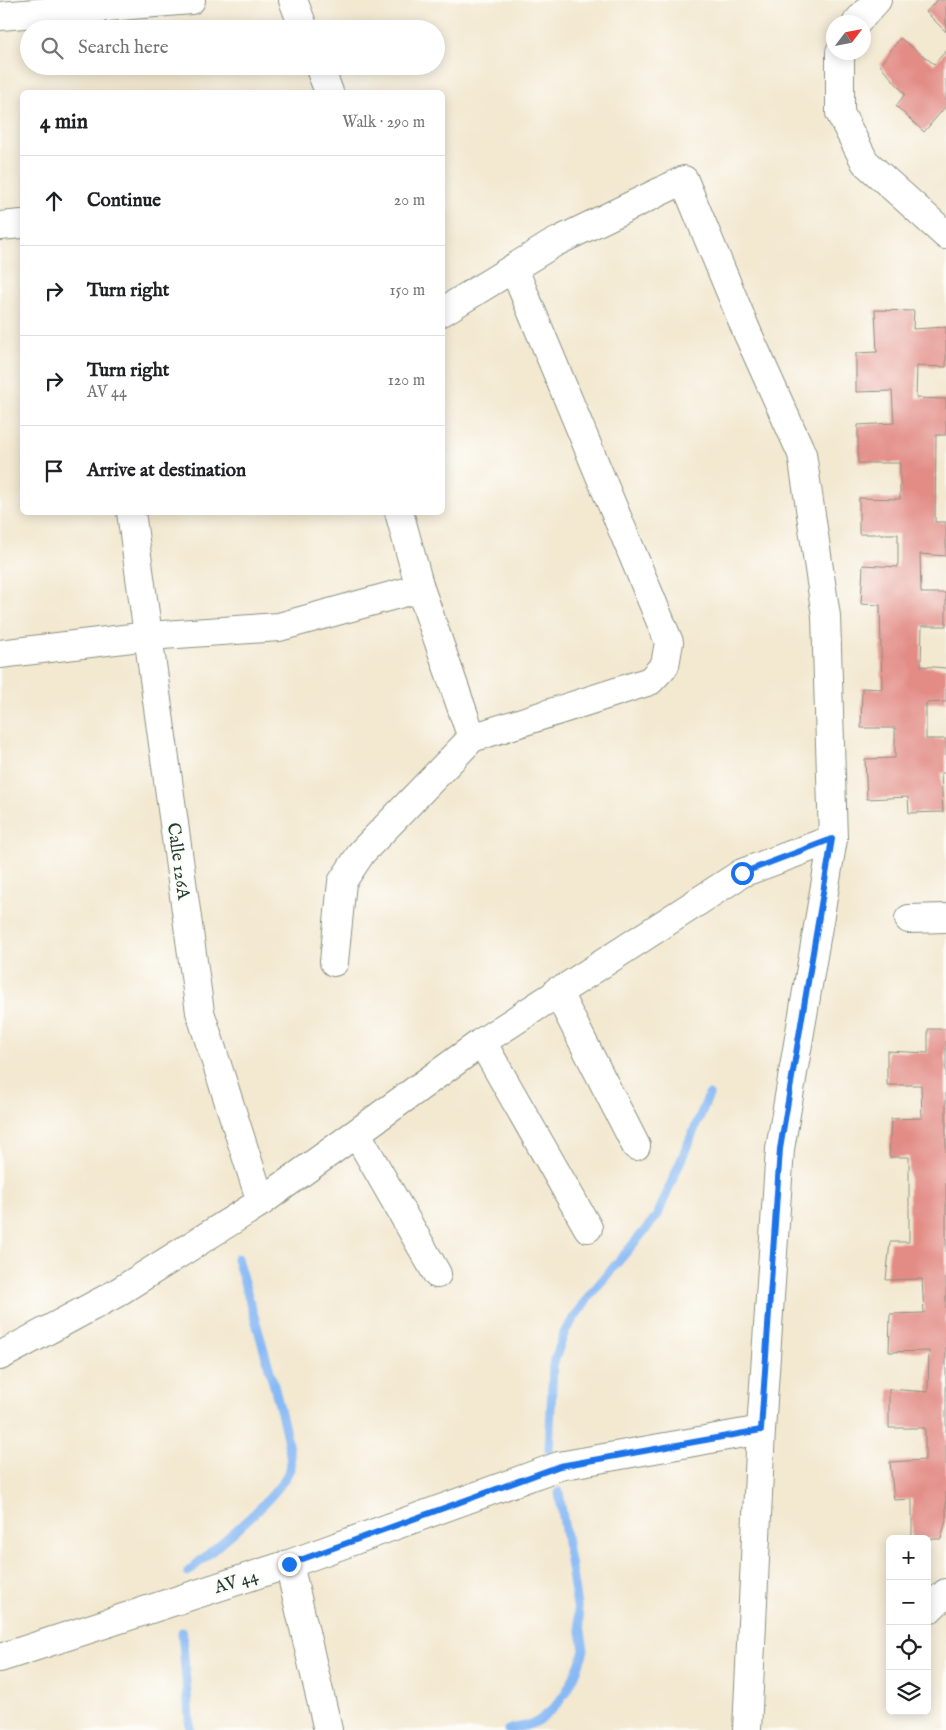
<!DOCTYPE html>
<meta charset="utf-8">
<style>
body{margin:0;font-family:"IM FELL English",serif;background:#f6f6f6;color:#202124}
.controls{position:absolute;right:15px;bottom:15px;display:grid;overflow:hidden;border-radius:8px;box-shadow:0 2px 12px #0003}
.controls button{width:45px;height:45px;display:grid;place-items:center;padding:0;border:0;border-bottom:1px solid #e0e0e0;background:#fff;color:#202124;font:25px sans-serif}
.compass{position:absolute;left:826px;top:15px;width:45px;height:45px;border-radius:50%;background:#fff;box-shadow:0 2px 12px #0003;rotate:58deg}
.stop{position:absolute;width:15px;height:15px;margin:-11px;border:4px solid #1a73e8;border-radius:50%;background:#fff}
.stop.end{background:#1a73e8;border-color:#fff;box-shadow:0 1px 5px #0008}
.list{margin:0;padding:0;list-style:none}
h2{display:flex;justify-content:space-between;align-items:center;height:65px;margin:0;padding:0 20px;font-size:21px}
h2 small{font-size:16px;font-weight:400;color:#757577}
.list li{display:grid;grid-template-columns:32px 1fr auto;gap:15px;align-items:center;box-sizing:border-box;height:90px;padding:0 20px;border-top:1px solid #e0e0e0}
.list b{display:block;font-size:19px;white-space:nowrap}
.list p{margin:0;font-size:16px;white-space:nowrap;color:#757577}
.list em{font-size:16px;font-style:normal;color:#757577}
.icon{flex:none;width:28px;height:28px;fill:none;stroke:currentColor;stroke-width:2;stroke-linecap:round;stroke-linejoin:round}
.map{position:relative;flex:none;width:946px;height:1730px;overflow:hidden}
.search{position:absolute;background:#fff;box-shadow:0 2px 12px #0003;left:20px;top:20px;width:425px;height:55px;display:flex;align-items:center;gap:12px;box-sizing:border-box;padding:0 18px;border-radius:28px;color:#757577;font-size:19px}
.panel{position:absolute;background:#fff;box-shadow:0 2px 12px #0003;left:20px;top:90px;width:425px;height:425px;border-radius:8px}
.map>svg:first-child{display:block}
</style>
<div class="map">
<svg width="946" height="1730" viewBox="0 0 946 1730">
<rect width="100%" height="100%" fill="#fdfcf7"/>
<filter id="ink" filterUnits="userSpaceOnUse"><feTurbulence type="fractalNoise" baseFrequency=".02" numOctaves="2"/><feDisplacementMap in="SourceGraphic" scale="10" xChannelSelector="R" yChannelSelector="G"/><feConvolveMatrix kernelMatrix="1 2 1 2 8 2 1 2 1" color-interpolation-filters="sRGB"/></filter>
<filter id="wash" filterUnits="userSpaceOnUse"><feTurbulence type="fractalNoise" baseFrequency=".0096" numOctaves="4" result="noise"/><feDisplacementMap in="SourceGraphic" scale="20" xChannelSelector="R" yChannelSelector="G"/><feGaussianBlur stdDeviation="1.12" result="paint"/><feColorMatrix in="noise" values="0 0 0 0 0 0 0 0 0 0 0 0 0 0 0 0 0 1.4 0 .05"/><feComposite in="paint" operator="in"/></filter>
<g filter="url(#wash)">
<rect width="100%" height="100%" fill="#f3e8d0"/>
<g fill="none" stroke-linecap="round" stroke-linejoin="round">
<g stroke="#87b9f4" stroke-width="9">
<path d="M549 1450 553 1365 565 1331 590 1295 657 1216 709 1095"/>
<path d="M188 1572C215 1547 276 1501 290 1469 297 1451 245 1288 237 1258"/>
<path d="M182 1632 190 1730"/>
<path d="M508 1730C517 1727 530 1726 538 1721 563 1705 576 1677 584 1650L559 1492"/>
</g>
</g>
<g id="blocks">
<g fill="#e38c86">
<path d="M937 0H946V32L926 12Z"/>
<path d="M900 38 934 64 946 51V106L924 132 896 106 905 94 880 65Z"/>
<path d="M875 310 914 311 913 329 946 327V367L917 366 916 398 946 399V435H936L935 522H946V556L920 554 921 593H946V626H922L921 666 946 668V702L926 703V739H946V773H941L943 812 909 813 908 797 867 799 865 759 895 758V728H861L862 688 882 689 880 605 861 604 863 565 898 567V534H859V498L900 499V463H858V425L894 423 892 391 856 392V353L877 352Z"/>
<path d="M928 1029H946V1520L941 1539H912V1499L894 1500 890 1462 925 1460V1428H889V1389L928 1392 929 1351 889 1352 890 1314 924 1313 922 1279 886 1280 890 1242H909V1157H889L891 1119 922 1118 921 1085H887V1051L928 1053Z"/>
</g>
</g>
</g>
<g filter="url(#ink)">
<use href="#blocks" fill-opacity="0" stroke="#899282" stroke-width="1"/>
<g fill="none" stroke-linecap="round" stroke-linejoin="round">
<defs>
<g id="minor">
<path d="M293 0 304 29"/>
<path d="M0 16 191 0"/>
<path d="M857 22 877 0"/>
<path d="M840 52V113L865 162 946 235"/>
<path d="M319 66 329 92"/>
<path d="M0 226 22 224"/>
<path d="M442 312 554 243 684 180 747 332 802 454 826 616 833 839 780 1149 761 1430 747 1730"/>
<path d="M131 512 200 1012 261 1202"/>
<path d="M399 512 420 588 472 738"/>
<path d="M0 654 148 636 279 627 420 588"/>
<path d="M909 919 946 918"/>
<path d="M334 962 342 882 362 852 472 738 650 681 665 665 669 642 514 269"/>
<path d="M557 991 636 1146"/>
<path d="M482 1042 588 1228"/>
<path d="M357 1134 437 1274"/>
<path d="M0 1356 115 1294 261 1202 482 1042 742 873 833 839"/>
<path d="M289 1564 328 1730"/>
<path d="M928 1610 946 1593"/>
<path d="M0 1658 289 1564 559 1466 761 1430"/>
</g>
</defs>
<use href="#minor" stroke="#899282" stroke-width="30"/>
<use href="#minor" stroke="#fff" stroke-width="28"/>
</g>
</g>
<g fill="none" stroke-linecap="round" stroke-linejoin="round" filter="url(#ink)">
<path stroke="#1a73e8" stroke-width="6" d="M289 1564 560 1466 761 1430 780 1149 832 839 742 873"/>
</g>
<g text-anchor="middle" stroke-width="5" stroke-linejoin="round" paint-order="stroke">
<g font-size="18" fill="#1f3d34" stroke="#fdfcf7">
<text transform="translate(179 861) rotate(82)" y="6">Calle 126A</text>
<text transform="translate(236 1581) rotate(-17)" y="6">AV 44</text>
</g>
</g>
</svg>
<div class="controls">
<button>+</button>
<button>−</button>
<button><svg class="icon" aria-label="locate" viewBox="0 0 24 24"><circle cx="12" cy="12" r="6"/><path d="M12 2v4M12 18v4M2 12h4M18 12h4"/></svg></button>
<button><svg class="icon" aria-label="layers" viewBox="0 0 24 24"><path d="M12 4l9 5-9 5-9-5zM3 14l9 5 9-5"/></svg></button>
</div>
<svg class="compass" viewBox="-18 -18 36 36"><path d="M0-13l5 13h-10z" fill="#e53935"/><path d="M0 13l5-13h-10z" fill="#757577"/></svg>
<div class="stop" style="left:742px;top:873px"></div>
<div class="stop end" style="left:289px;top:1564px"></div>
<div class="search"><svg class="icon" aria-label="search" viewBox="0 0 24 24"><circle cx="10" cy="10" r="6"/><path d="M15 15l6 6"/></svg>Search here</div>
<section class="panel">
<h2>4 min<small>Walk · 290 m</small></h2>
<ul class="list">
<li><svg class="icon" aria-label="ahead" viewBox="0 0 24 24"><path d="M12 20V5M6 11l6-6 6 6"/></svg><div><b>Continue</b></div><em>20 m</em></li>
<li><svg class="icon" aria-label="right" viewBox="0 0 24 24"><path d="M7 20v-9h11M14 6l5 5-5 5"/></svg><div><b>Turn right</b></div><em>150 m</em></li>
<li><svg class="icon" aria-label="right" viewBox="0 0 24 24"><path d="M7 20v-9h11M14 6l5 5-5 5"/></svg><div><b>Turn right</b><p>AV 44</p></div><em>120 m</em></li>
<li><svg class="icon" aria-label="arrive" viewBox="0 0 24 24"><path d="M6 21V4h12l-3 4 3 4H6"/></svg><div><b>Arrive at destination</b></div></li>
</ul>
</section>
</div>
